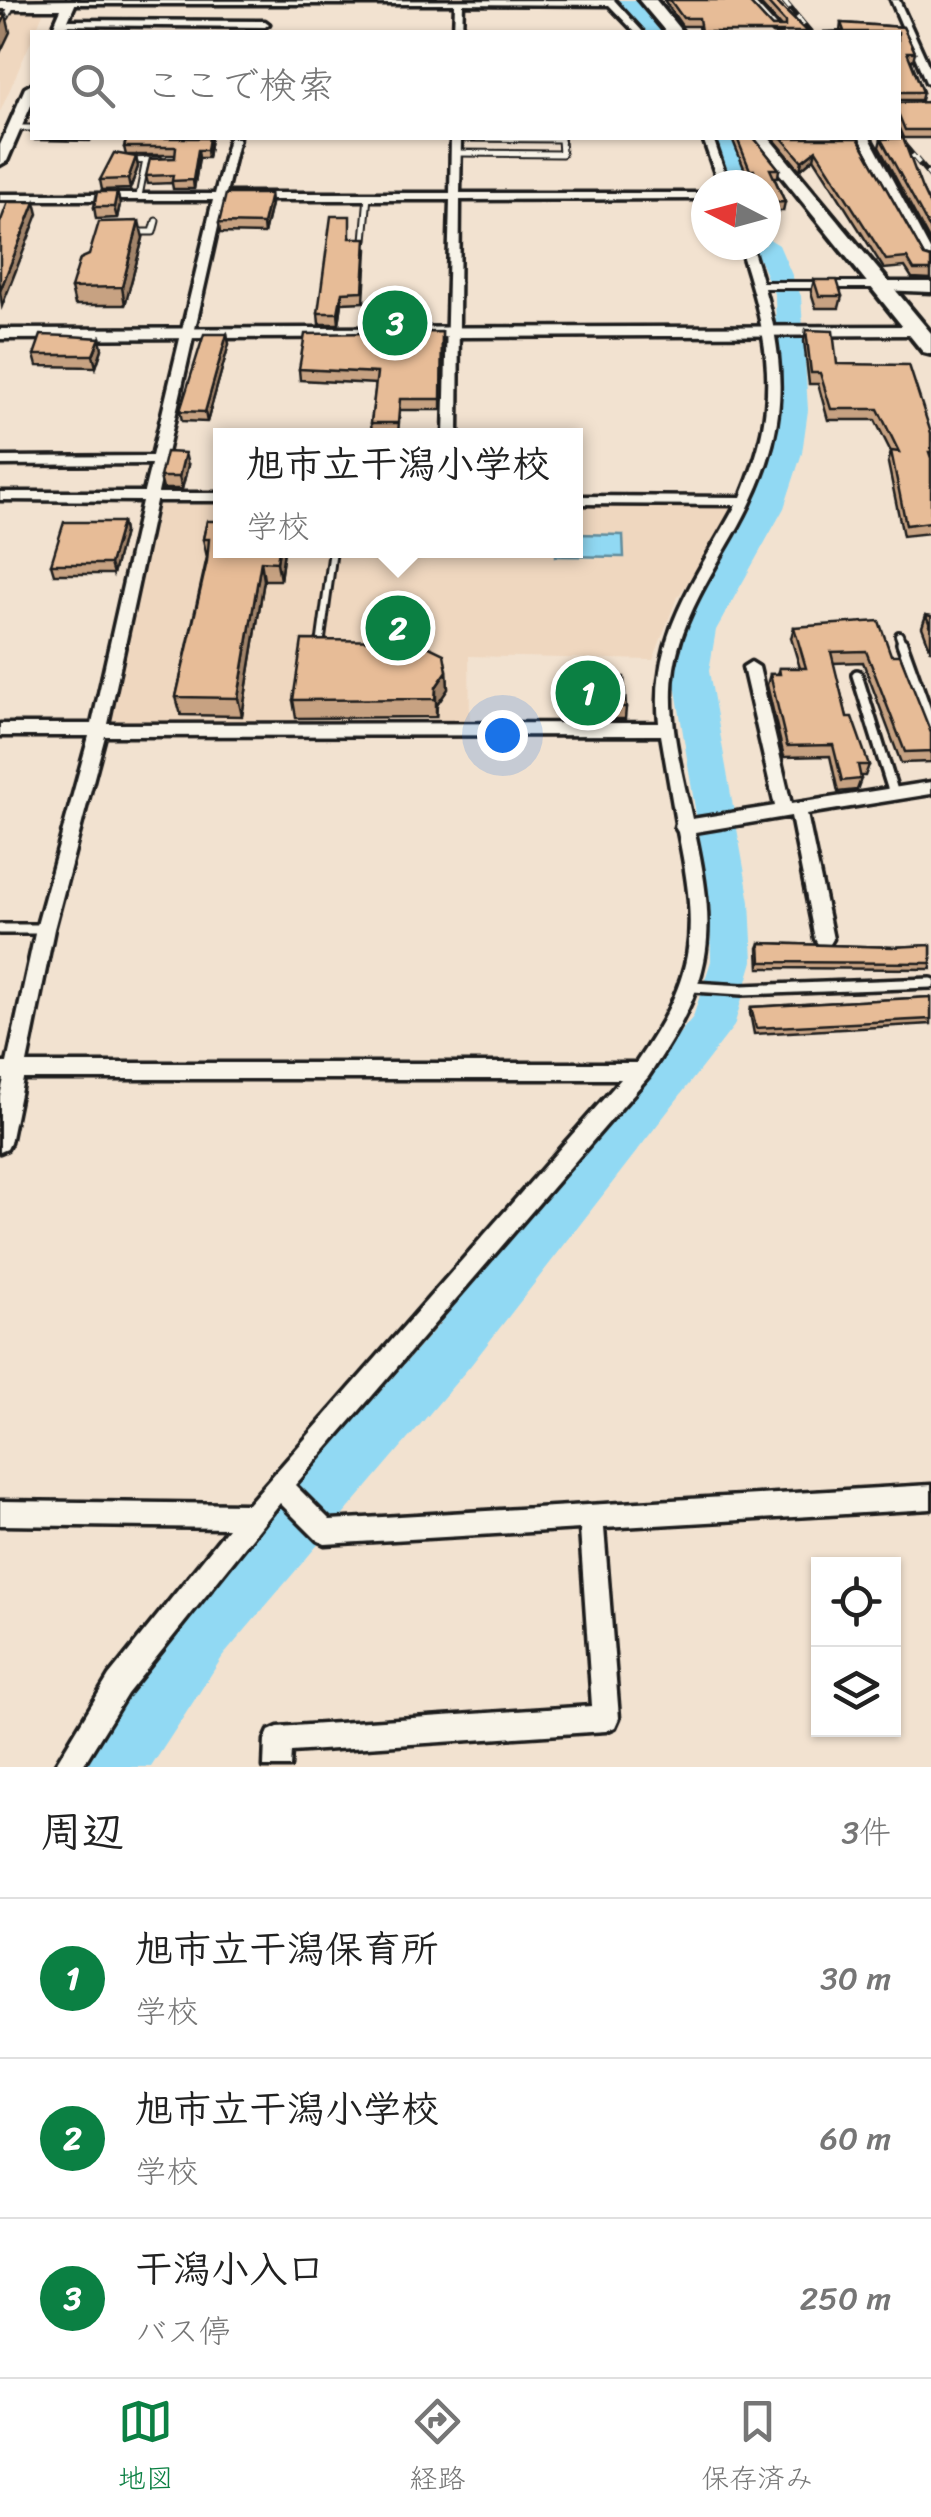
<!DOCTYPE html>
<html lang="ja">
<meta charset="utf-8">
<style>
body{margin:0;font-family:Sriracha,"Klee One",sans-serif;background:#f2f2f2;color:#222}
.controls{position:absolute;right:30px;bottom:30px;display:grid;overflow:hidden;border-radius:0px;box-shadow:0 2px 8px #0004}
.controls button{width:90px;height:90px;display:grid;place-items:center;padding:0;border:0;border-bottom:2px solid #e0e0e0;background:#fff;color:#222;font:50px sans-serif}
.compass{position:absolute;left:691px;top:170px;width:90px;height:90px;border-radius:50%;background:#fff;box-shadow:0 2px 8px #0004;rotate:276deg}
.you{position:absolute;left:502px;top:735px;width:35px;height:35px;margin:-25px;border:8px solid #fff;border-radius:50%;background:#1a73e8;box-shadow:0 0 0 15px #1a73e833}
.badge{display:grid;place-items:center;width:65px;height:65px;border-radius:50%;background:#0b8043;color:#fff;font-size:32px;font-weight:700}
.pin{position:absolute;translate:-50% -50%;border:5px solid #fff;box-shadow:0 2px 10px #0006}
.popup{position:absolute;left:213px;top:428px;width:370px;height:130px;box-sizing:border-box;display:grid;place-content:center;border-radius:0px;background:#fff;filter:drop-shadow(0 2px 8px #0005);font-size:32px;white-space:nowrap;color:#767676}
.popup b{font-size:38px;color:#222}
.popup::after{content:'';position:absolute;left:50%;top:100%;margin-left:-20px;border:20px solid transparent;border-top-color:#fff}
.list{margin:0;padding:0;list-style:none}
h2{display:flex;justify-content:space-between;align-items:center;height:130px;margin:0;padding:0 40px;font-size:42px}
h2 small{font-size:32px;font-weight:400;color:#767676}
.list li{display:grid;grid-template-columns:65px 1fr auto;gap:30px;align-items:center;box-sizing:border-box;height:160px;padding:0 40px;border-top:2px solid #e0e0e0}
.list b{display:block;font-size:38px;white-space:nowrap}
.list p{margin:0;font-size:32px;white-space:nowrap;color:#767676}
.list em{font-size:32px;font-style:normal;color:#767676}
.icon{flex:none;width:55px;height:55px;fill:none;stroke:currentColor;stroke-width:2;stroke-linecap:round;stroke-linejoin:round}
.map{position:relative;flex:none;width:931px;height:1767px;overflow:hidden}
.search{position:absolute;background:#fff;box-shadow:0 2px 8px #0004;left:30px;right:30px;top:30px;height:110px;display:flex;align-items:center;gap:25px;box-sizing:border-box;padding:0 35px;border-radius:0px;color:#767676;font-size:38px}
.sheet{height:610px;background:#fff}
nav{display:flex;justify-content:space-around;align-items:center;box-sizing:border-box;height:140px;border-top:2px solid #e0e0e0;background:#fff;font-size:28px;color:#767676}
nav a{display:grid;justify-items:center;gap:5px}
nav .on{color:#0b8043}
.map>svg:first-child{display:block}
</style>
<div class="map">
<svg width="931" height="1767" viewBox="0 0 931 1767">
<rect width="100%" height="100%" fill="#f2e2d0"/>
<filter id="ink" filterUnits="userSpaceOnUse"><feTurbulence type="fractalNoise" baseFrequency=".01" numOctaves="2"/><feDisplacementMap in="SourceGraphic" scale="20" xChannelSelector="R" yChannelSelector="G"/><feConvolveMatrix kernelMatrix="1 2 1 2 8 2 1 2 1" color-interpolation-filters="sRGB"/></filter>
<g filter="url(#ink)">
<g fill="#efd7bf">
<path d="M0 0H49L0 112Z"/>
<path d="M220 504V550H576V504L724 505 734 512 676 600 653 660 469 656 470 723 109 722 157 505Z"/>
</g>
<path fill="#91d9f3" stroke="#628d9d" stroke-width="2.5" d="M576 534 623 535 624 557 556 556V551L576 550Z"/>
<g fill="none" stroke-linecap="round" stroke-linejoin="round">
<g fill="#91d9f3" fill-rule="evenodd">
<path d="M617 0H637L662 32H642Z"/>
<path d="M711 138H733L752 185H728Z"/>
<path d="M766 237 779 245 801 296 808 410 802 453 784 508 716 630 709 671 750 902 753 961 734 1026 471 1365 223 1656 151 1767H86L95 1746 183 1616 435 1329 693 1017 711 961 710 902 673 671 682 630 752 508 772 453 778 410 775 296 753 245H766Z"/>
</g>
<defs>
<g id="lane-far2">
<path d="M0 17H6L12 5"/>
<path d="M15 128H32"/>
<path d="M456 138 561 139 562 154 456 153"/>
<path d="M128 161 160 160"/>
<path d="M139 196 146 160"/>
<path d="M131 232H153L156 221"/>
<path d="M364 240 368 196"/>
</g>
<g id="lane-far1">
<path d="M759 285H881"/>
<path d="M899 635 903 646"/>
<path d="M320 646 333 550"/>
</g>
<g id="lane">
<path d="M902 643 931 724"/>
<path d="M320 647 321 643"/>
<path d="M857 675 894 794"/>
<path d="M0 929H45"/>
<path d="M693 987 742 990 931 983"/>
</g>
<g id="street">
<path d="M614 0 643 32H635L609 5 463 4 462 32H454L455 4H67L63 1Z"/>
<path d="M743 0H752L781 32H773Z"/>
<path d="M891 0H899L931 71V85L926 82Z"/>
<path d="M61 20 265 21 269 24 265 27 58 25Z"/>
<path d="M229 138H239L226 193H450L451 138H461L460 193H706V199L460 200 458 436H444L450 200H224L158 493H220V501H156L108 724 659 723C650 635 696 579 736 505L576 504V496L741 497C782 401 770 342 739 245H751C789 362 795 428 733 536 709 578 682 619 674 668 666 717 682 772 692 819L775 806 743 667 751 662 759 667 791 804 931 782V794L807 814 833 939 830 944H818L815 939 791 816 695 832C719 943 711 983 648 1077L295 1485 330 1520 931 1485V1509L604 1528 619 1718 615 1727 606 1731 291 1752 290 1767H264L265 1740 269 1731 278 1727 592 1706 580 1529 325 1544 317 1540 280 1503 127 1694 82 1767H54L109 1676 228 1528 0 1525V1501L248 1504 621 1079H23L10 1143 7 1149 0 1152V1096L4 1079H0V1063H7L36 929 89 736H0V724H92L142 501 0 500V492H144L151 464 0 465V457L152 456 213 200H0V194H215ZM661 735 676 823 675 827 678 832C699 935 696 975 636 1063H27L54 929 105 736Z"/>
<path d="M703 138H713L729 185H719Z"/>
<path d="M860 138H870L931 252V266L925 263Z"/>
</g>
<g id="secondary">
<path d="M77 0 63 32H51L61 9H0V1Z"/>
<path d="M32 84V103L7 161 0 165V145L25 88Z"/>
<path d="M875 282H931V292L881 290 875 288Z"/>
<path d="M923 326 926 330 917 335 0 339V329Z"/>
</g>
<g id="highway">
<path d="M639 0H656L682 32H666Z"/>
<path d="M751 138H769L931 333V354L923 352Z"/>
</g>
</defs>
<use href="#lane-far2" stroke="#1c1c1c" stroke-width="9"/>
<use href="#lane-far1" stroke="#1c1c1c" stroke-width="12"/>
<use href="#lane" stroke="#1c1c1c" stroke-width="16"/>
<use href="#street" stroke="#1c1c1c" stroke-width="7"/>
<use href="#secondary" stroke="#1c1c1c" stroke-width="7"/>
<use href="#highway" stroke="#1c1c1c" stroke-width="8"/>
<use href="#lane-far2" stroke="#f7f3e8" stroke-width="5"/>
<use href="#lane-far1" stroke="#f7f3e8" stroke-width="6"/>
<use href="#lane" stroke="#f7f3e8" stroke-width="9"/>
<use href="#street" fill="#f7f3e8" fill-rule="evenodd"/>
<use href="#secondary" fill="#f7f3e8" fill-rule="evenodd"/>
<use href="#highway" fill="#f7f3e8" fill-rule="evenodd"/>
<defs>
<g id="rail">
<path d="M783 0 810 32"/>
<path d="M898 138 931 177"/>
</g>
</defs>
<use href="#rail" stroke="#1c1c1c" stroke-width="6"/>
<use href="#rail" stroke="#f7f3e8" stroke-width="4" stroke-dasharray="11" stroke-linecap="butt"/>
</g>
<g fill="#c7a282" stroke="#1c1c1c" stroke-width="2.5">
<path d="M664 0H747L772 27H781L757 0H774L807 32H699L698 26H682Z"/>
<path d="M841 23 903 27 915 52 913 60H911L923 92 921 100H898V32H823H840Z"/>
<path d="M931 102V138H903L898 126V103Z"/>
<path d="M34 138H92L90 141 35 140Z"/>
<path d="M127 138H211L208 158H199L194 189H173L172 183 148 184 146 176 175 158V155H127L136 157 138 167 130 189 102 190 100 180 126 155 124 147Z"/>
<path d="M732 138H754L779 169 778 177H774L785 202 783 211H766V185H755L753 178H748Z"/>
<path d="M773 138H858L924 256 931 258V279L912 278 905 267 884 269 814 158 800 170Z"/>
<path d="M881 139 922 189 931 208V244L879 147Z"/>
<path d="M117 192 120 204 117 218 96 219 94 207Z"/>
<path d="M270 194 271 204 264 234 220 233 219 223Z"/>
<path d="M143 238 125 305H75L71 288Z"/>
<path d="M351 238 367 249 364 302 342 303 339 324H319L318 313Z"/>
<path d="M814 280 842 296 839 308H816L811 292Z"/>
<path d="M806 330 837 364 931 433V533L903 536 888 463 891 452 875 420H828L818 384H809L804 341Z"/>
<path d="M442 332 441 410H400L398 434H372L371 423 376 384 300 380 299 369Z"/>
<path d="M227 334 229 344 207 422 182 421 180 411Z"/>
<path d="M100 338 102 349 96 367 37 366 34 355Z"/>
<path d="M188 465 182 489H163L160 477Z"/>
<path d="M207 521 220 550H284L280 580H264L242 716 181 715 176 697 207 557 203 539Z"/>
<path d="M122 522 124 532 113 574H54L51 564Z"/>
<path d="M926 615 931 616V651L922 627Z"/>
<path d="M794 627 891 655 931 733V762L901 763 863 662 833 663 847 717 869 765 865 776H860L861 779 857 790 838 792 830 756 784 757 767 685 770 674H777L779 668H800L791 638Z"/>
<path d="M447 671 448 689 437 705 436 717 296 718 293 700Z"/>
<path d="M582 677 626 707 625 719H582Z"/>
<path d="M760 943 893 947 931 945V969L759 968 758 948Z"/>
<path d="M931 997V1024L754 1034 750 1013 751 1007Z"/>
</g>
<g fill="#a2846a" stroke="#1c1c1c" stroke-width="2.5">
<path d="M6 15 10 32 0 53V27Z"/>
<path d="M209 138H211L208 158 207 150Z"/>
<path d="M198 150 199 158 194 189 193 180Z"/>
<path d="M816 150 814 158 800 170 802 161Z"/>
<path d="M136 157 138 167 130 189 128 179Z"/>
<path d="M117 192 120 204 117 218 114 207Z"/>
<path d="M270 194 271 204 264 234 263 224Z"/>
<path d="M35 202 38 214 2 306 0 291Z"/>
<path d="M139 221 143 238 125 305 122 287Z"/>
<path d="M342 292V303L339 324 338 313Z"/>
<path d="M227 334 229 344 207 422 205 412Z"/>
<path d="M100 338 102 349 96 367 93 355Z"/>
<path d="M185 453 188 465 182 489 179 477Z"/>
<path d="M122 522 124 532 113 574 110 564Z"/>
<path d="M279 550H284L280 580 277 562Z"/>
<path d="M261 561 264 580 242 716 238 698Z"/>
<path d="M447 671 448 689 437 705 436 717V687Z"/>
</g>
<g fill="#e7bc97" stroke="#1c1c1c" stroke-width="2.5">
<path d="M670 0H747L772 27H785V22L765 0H774L807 32H701L699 18H683Z"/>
<path d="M0 15H6L0 27Z"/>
<path d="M841 23 903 27 915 52H907L923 92H898V32H823L844 31Z"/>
<path d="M931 102V130H905L898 113V103Z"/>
<path d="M127 138H209L207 150H198L193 180 172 181 173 175 146 176 150 159 175 158 176 147H124Z"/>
<path d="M737 138H754L779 169H770L785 202 766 203V185H759L754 170H750Z"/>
<path d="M782 138H858L924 256 931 258V270H914L907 258 886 260 816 150 802 161Z"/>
<path d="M903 138 922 189 931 208V231L881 139Z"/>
<path d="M114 153 136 157 128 179 100 180Z"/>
<path d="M97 192H117L114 207H94Z"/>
<path d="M226 194H270L263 224 219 223Z"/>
<path d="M8 202H35L0 291V223Z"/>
<path d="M331 216H350V238H366L363 291 342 292 338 313H318Z"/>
<path d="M139 221 122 287 71 288 80 259 89 255 99 222Z"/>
<path d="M814 280H837L842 296H819Z"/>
<path d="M806 330 833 331 837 364 909 365 931 433V452H929L931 458V522L906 525 891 451 899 452 878 409H831L820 373H811Z"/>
<path d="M442 332 441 399H400L398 423H371L377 373 299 369 305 334Z"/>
<path d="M204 334H227L205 412 180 411Z"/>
<path d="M41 335 69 336 100 338 93 355H34Z"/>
<path d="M166 452 185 453 179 477H160Z"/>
<path d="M207 521H220V550H279L277 562 261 561 238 698 176 697 207 561 209 539H203Z"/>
<path d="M64 522H122L110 564H51Z"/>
<path d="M926 615 931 616V628Z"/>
<path d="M879 621 891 655H900L931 733V751L905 752 866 651 831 652 847 717H852L869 765H858L861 779 842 781 833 745 787 746 770 674H780L779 668H806L794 627Z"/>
<path d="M302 640 417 641 444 654 447 671 436 687 435 699 293 700Z"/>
<path d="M582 677H624L626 707H583Z"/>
<path d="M760 943 893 947 931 945V963L761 962Z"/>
<path d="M931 997V1019L756 1028 751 1007Z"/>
</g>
</g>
</svg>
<div class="controls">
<button><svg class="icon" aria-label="locate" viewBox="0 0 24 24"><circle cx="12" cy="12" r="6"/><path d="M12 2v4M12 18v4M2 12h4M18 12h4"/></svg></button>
<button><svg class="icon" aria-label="layers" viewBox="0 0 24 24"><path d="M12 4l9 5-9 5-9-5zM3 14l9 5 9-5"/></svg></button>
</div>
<svg class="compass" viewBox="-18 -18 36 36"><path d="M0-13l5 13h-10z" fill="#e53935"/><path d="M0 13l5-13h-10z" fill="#767676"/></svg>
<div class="you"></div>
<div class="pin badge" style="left:588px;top:693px">1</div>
<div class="pin badge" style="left:398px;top:628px">2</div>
<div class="popup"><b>旭市立干潟小学校</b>学校</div>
<div class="pin badge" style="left:395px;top:323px">3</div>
<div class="search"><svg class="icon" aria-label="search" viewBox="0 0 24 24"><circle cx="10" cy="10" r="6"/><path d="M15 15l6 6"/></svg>ここで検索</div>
</div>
<section class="sheet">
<h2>周辺<small>3件</small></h2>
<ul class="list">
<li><span class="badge">1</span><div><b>旭市立干潟保育所</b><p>学校</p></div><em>30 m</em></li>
<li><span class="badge">2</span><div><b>旭市立干潟小学校</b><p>学校</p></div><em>60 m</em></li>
<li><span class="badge">3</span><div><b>干潟小入口</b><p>バス停</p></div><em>250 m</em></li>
</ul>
</section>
<nav>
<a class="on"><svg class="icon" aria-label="map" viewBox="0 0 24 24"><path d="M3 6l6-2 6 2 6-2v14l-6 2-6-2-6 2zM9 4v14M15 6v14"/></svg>地図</a>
<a><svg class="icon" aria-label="directions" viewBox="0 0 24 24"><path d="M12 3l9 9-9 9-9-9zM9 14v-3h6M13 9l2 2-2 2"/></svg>経路</a>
<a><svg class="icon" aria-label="saved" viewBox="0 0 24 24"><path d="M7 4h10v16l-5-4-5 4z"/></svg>保存済み</a>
</nav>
